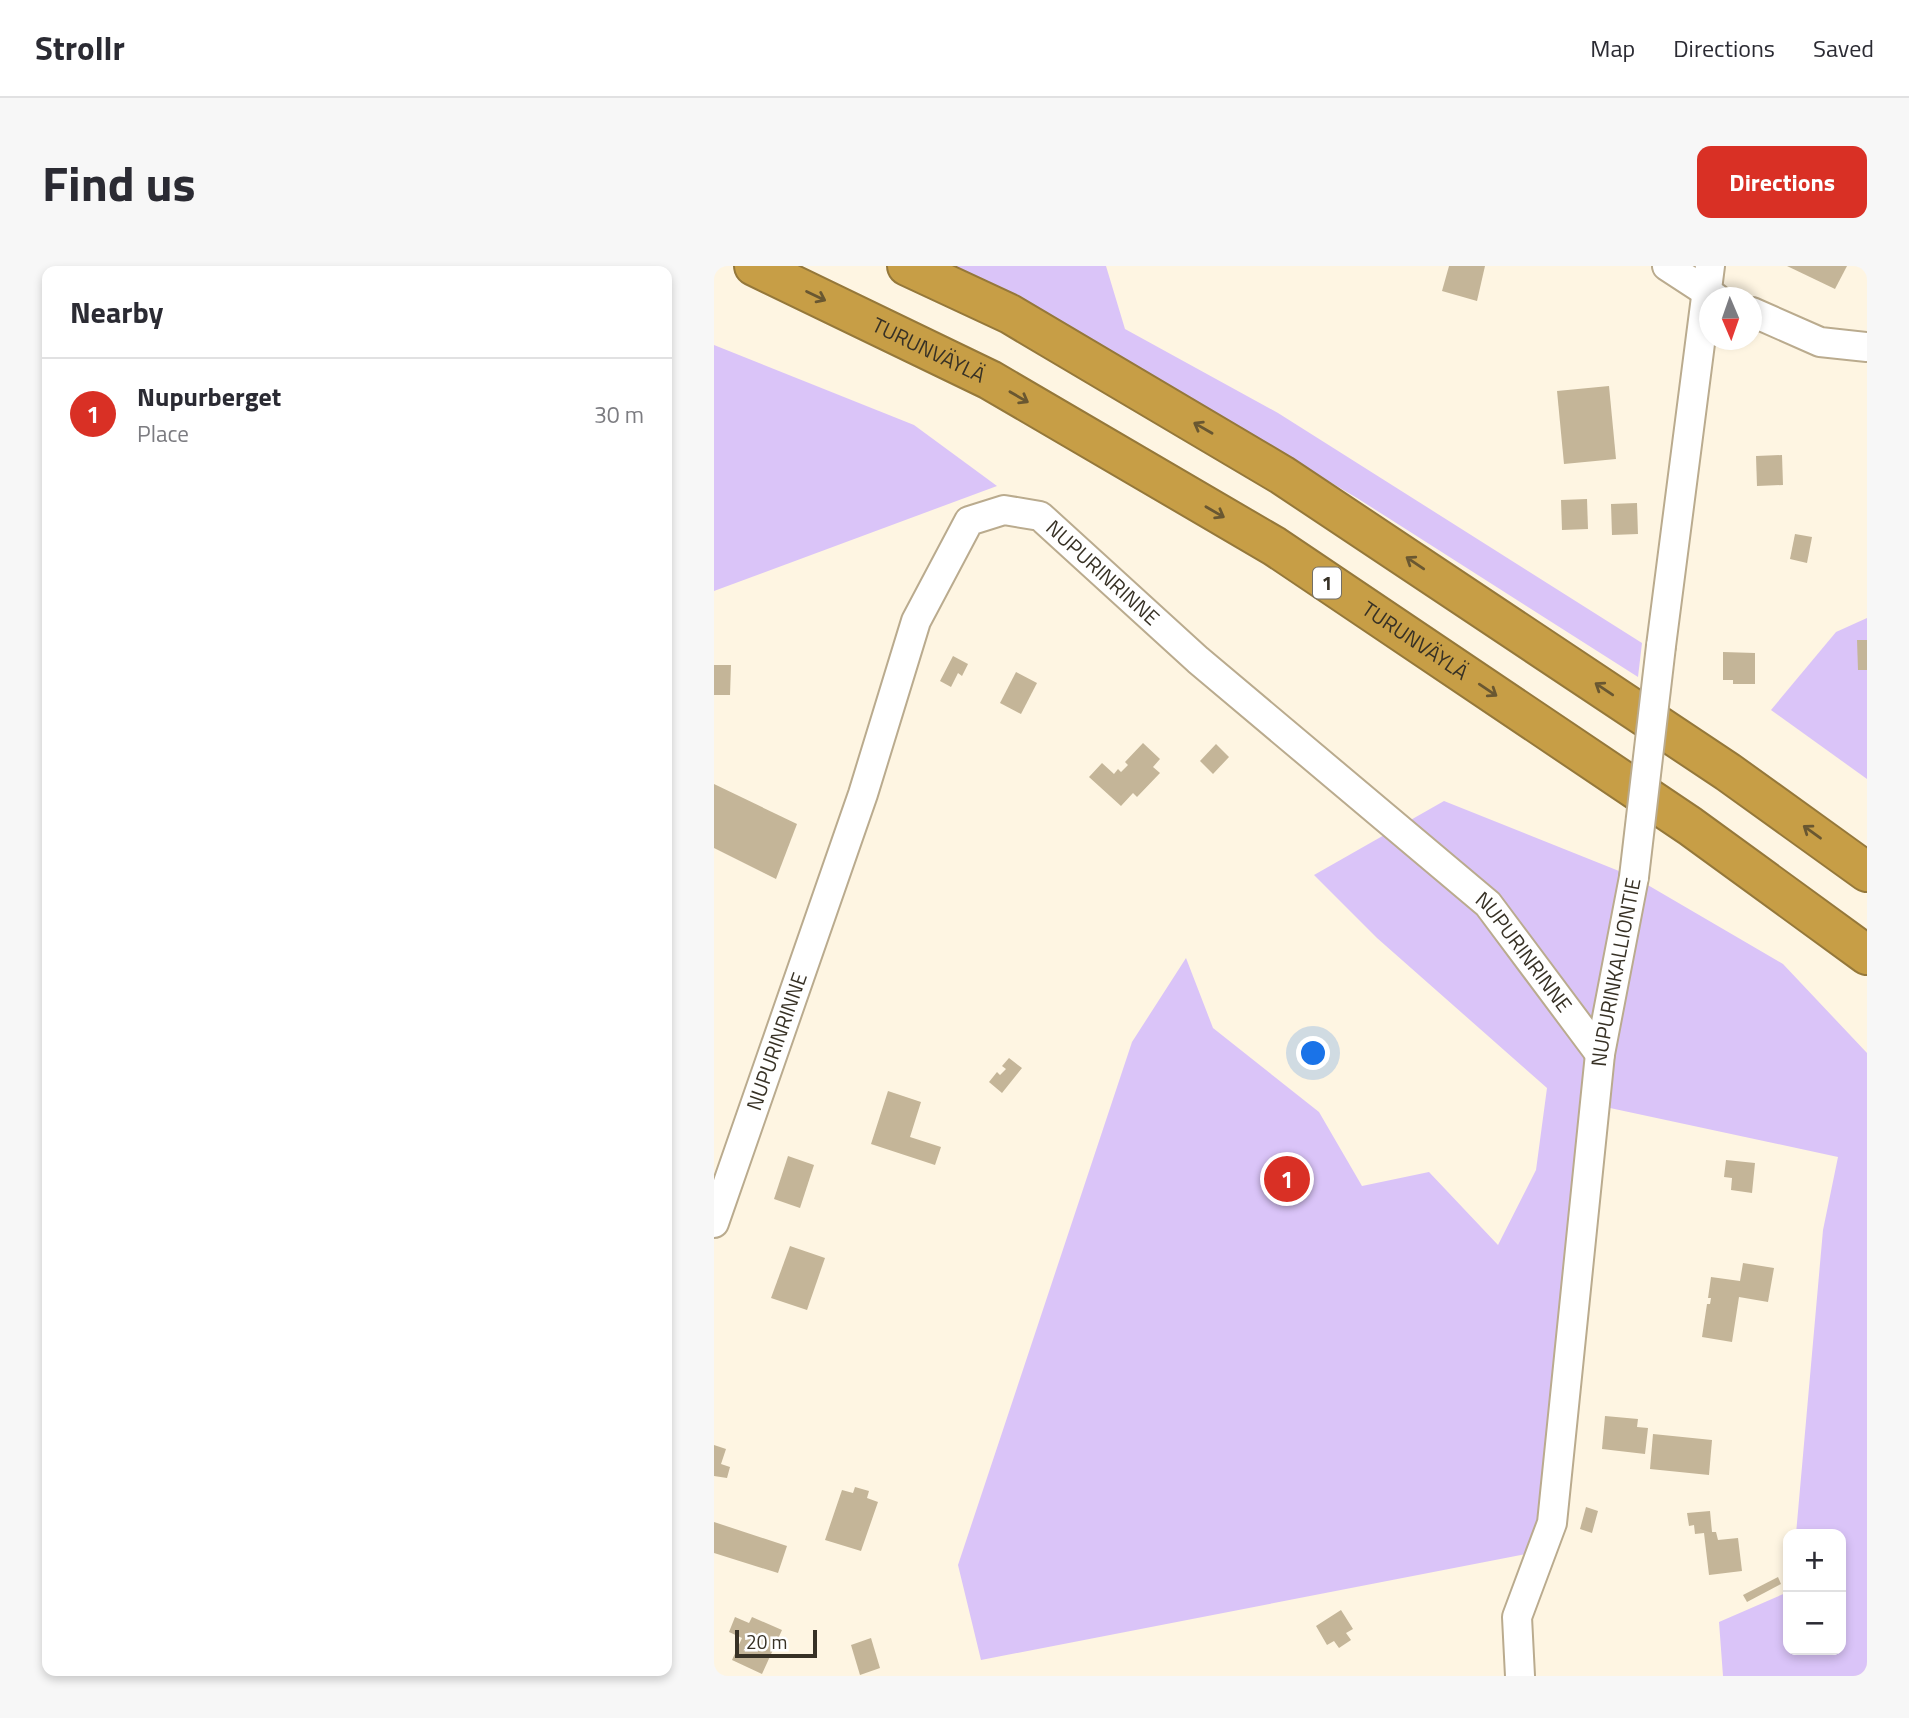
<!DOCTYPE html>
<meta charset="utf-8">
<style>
body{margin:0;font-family:"Titillium Web",sans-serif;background:#f7f7f7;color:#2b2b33}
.controls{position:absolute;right:21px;bottom:21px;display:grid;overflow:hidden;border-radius:14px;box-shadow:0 4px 10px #0003}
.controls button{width:63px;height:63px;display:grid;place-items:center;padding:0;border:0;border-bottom:2px solid #e1e1e2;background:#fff;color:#2b2b33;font:35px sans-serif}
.compass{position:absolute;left:985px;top:21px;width:63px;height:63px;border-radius:50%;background:#fff;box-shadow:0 4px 10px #0003;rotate:178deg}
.scale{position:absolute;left:21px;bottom:18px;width:82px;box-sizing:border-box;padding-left:7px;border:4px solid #373125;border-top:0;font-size:19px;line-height:24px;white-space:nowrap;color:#373125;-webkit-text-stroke:5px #fff;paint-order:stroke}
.you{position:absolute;left:600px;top:788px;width:24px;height:24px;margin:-18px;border:5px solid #fff;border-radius:50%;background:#1a73e8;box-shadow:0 0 0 10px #1a73e833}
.badge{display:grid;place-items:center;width:46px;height:46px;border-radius:50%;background:#d93025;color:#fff;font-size:23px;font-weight:700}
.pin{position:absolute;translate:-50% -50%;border:4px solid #fff;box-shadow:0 2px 7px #0006}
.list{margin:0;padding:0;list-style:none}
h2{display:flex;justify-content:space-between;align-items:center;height:91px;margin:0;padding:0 28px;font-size:30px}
h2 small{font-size:23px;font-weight:400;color:#7c7c81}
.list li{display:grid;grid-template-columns:46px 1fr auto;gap:21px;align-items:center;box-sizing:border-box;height:112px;padding:0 28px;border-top:2px solid #e1e1e2}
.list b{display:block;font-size:26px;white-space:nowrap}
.list p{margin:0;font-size:23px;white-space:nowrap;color:#7c7c81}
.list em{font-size:23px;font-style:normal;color:#7c7c81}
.map{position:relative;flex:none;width:1153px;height:1410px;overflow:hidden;border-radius:14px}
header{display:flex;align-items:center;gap:42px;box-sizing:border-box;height:98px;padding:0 35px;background:#fff;border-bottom:2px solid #e1e1e2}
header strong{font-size:33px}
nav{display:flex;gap:38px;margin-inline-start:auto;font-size:24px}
.intro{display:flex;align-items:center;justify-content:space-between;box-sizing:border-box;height:168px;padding:0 42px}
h1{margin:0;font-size:49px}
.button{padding:18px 32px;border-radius:14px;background:#d93025;color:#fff;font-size:24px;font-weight:700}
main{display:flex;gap:42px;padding:0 42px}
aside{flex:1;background:#fff;border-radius:14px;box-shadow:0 4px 10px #0003}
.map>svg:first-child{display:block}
</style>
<header>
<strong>Strollr</strong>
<nav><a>Map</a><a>Directions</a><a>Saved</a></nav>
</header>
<div class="intro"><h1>Find us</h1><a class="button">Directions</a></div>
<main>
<aside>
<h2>Nearby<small></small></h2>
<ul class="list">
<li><span class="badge">1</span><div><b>Nupurberget</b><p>Place</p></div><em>30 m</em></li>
</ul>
</aside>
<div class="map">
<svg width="1153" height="1410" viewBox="0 0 1153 1410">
<rect width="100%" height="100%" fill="#fef5e2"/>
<g fill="#dac4f8">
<path d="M241 0H392L411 63 564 147 928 377 924 411 643 232 437 110Z"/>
<path d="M0 79 200 159 283 220 0 325Z"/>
<path d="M1153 352V513L1057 444 1122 366Z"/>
<path d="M730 535 920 611 1069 698 1153 787V1410H1009L1005 1356 1074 1326V1384H1127V1268H1082L1109 964 1124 891 882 839 828 1285 267 1394 244 1299 418 776 472 692 499 762 605 846 648 920 715 906 784 979 822 904 833 822 663 672 600 609Z"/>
</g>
<g fill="#c4b598">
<path d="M735 0H771L763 35 728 25Z"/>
<path d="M1073 0H1133L1121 23Z"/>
<path d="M895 120 902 193 850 198 843 125Z"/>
<path d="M1068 189 1069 219 1043 220 1042 190Z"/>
<path d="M873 233 874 263 848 264 847 234Z"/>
<path d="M923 237 924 268 898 269 897 238Z"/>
<path d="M1081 268 1098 271 1093 297 1076 293Z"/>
<path d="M1143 374H1153V404H1144Z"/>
<path d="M1009 386 1041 387V418H1019V414H1009Z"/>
<path d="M239 390 254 398 248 410 244 407 237 421 226 415Z"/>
<path d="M0 399H17L16 429H0Z"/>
<path d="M302 406 323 417 307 448 286 437Z"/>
<path d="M429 477 446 493 439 501 446 507 423 531 419 527 407 540 375 511 388 497 400 508 404 503 407 506 414 499 411 496Z"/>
<path d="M502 478 515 491 499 508 486 495Z"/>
<path d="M0 518 83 558 62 613 0 582Z"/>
<path d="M295 792 308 802 288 827 275 816 283 806 286 809 292 803 288 800Z"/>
<path d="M174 825 207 836 196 871 227 881 221 899 157 878Z"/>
<path d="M74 890 100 899 86 942 60 933Z"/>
<path d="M1012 894 1041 897 1038 927 1017 924 1018 912 1010 911Z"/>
<path d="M76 980 111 992 93 1044 57 1032Z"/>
<path d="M1029 997 1060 1002 1054 1036 1025 1031 1018 1076 988 1071 993 1038H996L997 1032H994L997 1011 1026 1015Z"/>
<path d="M891 1150 924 1153 923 1161 934 1162 931 1188 888 1183Z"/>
<path d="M939 1168 998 1174 995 1209 936 1203Z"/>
<path d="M0 1179 12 1183 7 1198 16 1201 13 1212 0 1210Z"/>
<path d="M141 1221 155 1225 153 1232 164 1236 147 1285 111 1274 128 1224 139 1227Z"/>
<path d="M872 1241 884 1245 878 1267 866 1263Z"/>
<path d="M996 1245 998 1266H1002L1004 1274 1024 1272 1028 1305 995 1309 990 1267 981 1268 980 1259 975 1260 973 1247Z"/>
<path d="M0 1256 73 1280 64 1307 0 1287Z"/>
<path d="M1064 1311 1067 1318 1033 1336 1029 1329Z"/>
<path d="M627 1344 639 1363 632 1367 637 1374 625 1382 620 1375 613 1379 602 1360Z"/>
<path d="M21 1351 35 1357 38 1351 68 1364 48 1408 18 1394 28 1372 15 1366Z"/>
<path d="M157 1372 166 1402 146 1409 137 1379Z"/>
</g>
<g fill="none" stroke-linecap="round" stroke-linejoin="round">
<defs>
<g id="street">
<path d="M953 0 1002 32"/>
<path d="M1038 46 1106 76 1153 81"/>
<path d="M947 380 996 0"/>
<path id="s1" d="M0 957 149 528 202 355 255 255 290 244 326 250 484 394 774 638 886 788"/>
<path id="s2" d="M806 1410 803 1351 838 1257 886 788 920 611"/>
</g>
<g id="highway">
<path id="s3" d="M40 0 276 114 560 280 976 560 1153 689"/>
<path d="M193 0 296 48 568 209 1014 506 1153 606"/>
</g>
</defs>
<use href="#street" stroke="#baab8e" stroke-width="32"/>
<use href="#highway" stroke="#95783a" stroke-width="42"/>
<use href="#street" stroke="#fff" stroke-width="28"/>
<use href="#highway" stroke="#c79e46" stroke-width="38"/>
<defs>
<path id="street-bridge" d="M920 611 947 380"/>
</defs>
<use href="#street-bridge" stroke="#baab8e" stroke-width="32" stroke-linecap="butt"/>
<use href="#street-bridge" stroke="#fff" stroke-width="28"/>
</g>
<defs><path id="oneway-shaft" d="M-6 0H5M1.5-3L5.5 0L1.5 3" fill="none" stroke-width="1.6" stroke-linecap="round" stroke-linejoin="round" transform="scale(1.75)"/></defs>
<g stroke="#695731">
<use href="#oneway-shaft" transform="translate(102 30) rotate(26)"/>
<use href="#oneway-shaft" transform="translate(305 131) rotate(30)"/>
<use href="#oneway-shaft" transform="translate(489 162) rotate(-150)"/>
<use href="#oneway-shaft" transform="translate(501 246) rotate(30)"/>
<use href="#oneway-shaft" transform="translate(701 297) rotate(-146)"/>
<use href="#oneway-shaft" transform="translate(890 423) rotate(-146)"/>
<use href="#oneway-shaft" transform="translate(774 424) rotate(34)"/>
<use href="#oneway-shaft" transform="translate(1098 566) rotate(-144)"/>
</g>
<g text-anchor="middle" stroke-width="6" stroke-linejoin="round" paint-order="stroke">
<rect fill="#fff" stroke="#736f66" stroke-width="2" x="599" y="301.5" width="28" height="31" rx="5"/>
<g font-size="19" font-weight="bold" fill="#373125">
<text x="613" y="324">1</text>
</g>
<g font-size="21" fill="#373125" stroke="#fff">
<text dy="7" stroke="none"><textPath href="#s3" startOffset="194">TURUNVÄYLÄ</textPath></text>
<text dy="7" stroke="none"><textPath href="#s1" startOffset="906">NUPURINRINNE</textPath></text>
<text dy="7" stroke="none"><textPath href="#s3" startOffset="761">TURUNVÄYLÄ</textPath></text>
<text dy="7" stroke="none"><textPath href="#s1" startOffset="1474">NUPURINRINNE</textPath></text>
<text dy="7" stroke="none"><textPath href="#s2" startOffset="714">NUPURINKALLIONTIE</textPath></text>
<text dy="7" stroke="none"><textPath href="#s1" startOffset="192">NUPURINRINNE</textPath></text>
</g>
</g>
</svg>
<div class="controls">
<button>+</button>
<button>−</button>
</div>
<svg class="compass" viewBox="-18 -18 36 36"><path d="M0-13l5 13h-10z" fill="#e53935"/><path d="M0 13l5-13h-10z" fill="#7c7c81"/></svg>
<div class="scale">20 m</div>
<div class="you"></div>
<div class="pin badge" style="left:573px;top:913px">1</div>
</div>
</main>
